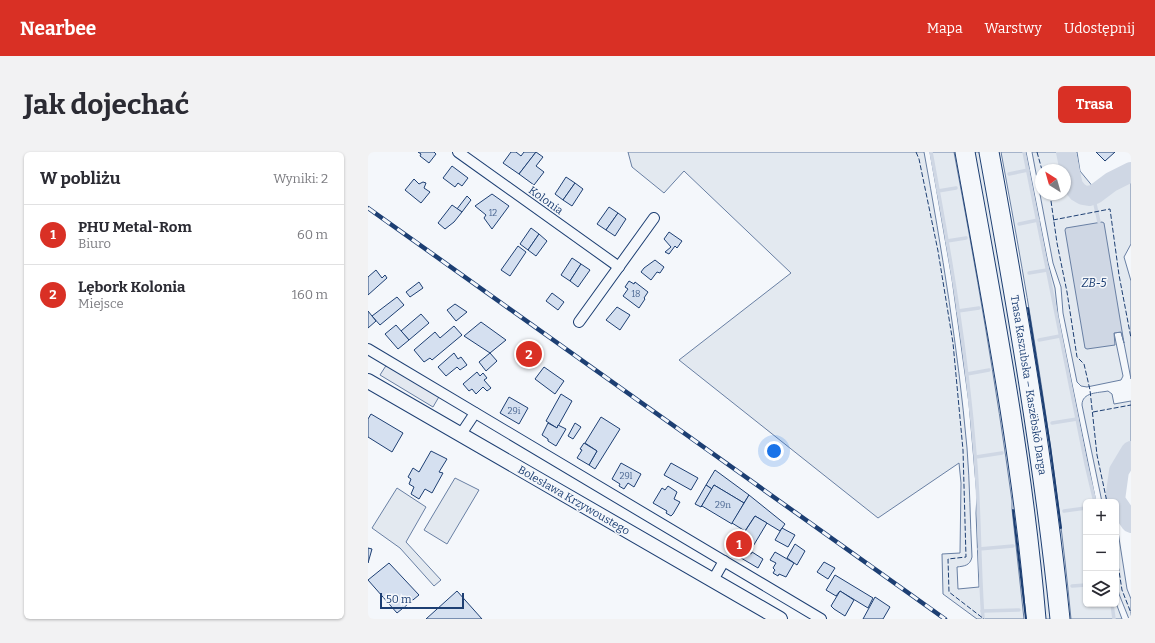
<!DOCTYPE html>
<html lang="pl">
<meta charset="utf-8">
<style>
body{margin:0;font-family:Bitter,serif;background:#f2f2f3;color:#2b2b33}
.controls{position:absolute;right:12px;bottom:12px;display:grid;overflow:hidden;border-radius:6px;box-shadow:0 1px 3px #0004}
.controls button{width:36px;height:36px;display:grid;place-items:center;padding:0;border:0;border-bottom:1px solid #e1e1e2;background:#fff;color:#2b2b33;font:20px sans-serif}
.compass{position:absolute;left:667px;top:12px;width:36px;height:36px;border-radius:50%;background:#fff;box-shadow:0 1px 3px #0004;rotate:323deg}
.scale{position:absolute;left:12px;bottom:10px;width:84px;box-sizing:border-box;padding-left:4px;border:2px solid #1d3f73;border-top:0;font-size:11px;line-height:14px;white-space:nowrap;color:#1d3f73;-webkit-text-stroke:3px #f4f7fb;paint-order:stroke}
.you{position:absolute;left:406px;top:299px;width:14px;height:14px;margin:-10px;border:3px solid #fff;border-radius:50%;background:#1a73e8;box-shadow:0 0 0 6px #1a73e833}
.badge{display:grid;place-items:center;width:26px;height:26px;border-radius:50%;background:#d93025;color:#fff;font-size:13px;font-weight:700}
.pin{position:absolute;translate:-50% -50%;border:2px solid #fff;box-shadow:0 1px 4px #0006}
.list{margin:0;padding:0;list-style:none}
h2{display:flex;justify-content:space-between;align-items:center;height:52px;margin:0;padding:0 16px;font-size:17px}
h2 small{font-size:13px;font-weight:400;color:#7c7c81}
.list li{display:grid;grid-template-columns:26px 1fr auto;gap:12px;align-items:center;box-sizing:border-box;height:60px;padding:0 16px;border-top:1px solid #e1e1e2}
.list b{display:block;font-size:15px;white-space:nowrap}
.list p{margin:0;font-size:13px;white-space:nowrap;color:#7c7c81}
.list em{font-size:13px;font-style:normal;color:#7c7c81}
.icon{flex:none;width:22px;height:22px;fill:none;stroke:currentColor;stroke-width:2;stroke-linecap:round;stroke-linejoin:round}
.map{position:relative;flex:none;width:763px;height:467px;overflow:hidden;border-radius:6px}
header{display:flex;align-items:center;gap:24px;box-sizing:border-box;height:56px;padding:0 20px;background:#d93025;color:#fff}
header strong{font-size:19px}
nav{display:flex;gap:22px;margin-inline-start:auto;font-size:14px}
.intro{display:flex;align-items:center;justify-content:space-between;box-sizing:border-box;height:96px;padding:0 24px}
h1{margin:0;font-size:28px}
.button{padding:10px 18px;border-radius:6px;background:#d93025;color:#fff;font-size:14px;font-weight:700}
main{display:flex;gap:24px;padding:0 24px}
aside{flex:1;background:#fff;border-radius:6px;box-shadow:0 1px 3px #0004}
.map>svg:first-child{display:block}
</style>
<header>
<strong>Nearbee</strong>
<nav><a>Mapa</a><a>Warstwy</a><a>Udostępnij</a></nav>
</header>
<div class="intro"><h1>Jak dojechać</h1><a class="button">Trasa</a></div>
<main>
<aside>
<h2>W pobliżu<small>Wyniki: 2</small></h2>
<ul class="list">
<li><span class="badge">1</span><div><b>PHU Metal-Rom</b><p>Biuro</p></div><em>60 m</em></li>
<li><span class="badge">2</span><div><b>Lębork Kolonia</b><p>Miejsce</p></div><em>160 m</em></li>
</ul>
</aside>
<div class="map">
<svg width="763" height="467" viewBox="0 0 763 467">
<rect width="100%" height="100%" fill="#f4f7fb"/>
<g fill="#e3e9f0" stroke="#687fa3" fill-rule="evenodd">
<path d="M260 0H556C574 98 590 197 599 296 602 332 602 369 604 405 602 414 596 414 589 415L590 437 611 435 608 361 609 344 601 251 584 127 562 0H586C608 116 628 232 644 349V357L656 467H609L575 442 574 402 592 401 593 331 591 311 510 366 311 208 423 121 316 19 296 41 264 15Z"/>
<path d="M605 0H612L659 271 684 467H677Z"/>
<path d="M633 0H658L680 111 687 136 690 163 728 350H718V452L748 451 754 467H703C688 310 662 155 633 0Z"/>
<path d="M664 0H709L712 19 726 36 733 33 736 39 763 29V92L756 105 763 129V227L756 191 753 180 746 181 755 224 753 228 719 235 713 234 709 230 695 161 693 135 685 111ZM673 18H697V42H673Z"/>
<path d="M740 239 744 242 746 252 763 249V315L759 319 754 313 752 318 756 341 748 352V350H734L714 253C714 240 730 241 740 239Z"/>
<path d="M87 326 111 338 79 392 56 378Z"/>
<path d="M29 336 58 355 38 390 73 428 66 434 32 396 4 376Z"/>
<path d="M748 367 759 437 763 447V467H761L751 442 748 427Z"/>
</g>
<path fill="#e3e8f0" stroke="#687fa3" d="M19 212 72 243 65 255 12 223Z"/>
<path fill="#cfd7e4" stroke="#687fa3" d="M734 70 736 71 756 191 753 180 746 181 747 193 719 197 717 196 697 78 698 76Z"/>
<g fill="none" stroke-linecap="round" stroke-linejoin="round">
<g stroke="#cfd7e4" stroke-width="3.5">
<path d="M563 0C582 101 599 201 607 303 612 358 611 412 615 467"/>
<path d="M656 0 718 312 727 350"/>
<path d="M641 22 660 18"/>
<path d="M570 39 588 36"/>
<path d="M725 43 731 70"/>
<path d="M651 72 670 68"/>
<path d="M579 89 598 86"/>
<path d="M661 121 679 118"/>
<path d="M590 159 611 156"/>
<path d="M671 188 692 184"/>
<path d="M599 222 621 218"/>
<path d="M684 271 709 267"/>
<path d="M608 305 634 301"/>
<path d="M696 359 718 356"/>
<path d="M611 397 645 394"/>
<path d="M704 434 718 433"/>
<path d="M744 452 746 467"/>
<path d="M614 459 651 458"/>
</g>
<g stroke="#cfd7e4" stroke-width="20">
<path d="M698 0 705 34 710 40 715 43 721 44 727 42 743 30 763 20"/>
<path d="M763 299 751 319 747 348 763 371"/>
</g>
</g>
<g fill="#d5e0f0" stroke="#1d3f73">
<path d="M50 0H66L68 2 61 11 52 4 53 2Z"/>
<path d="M143 0H148L153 4 156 0H168L151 22 135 11Z"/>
<path d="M168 0 175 5 168 14 176 20 166 33 151 22Z"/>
<path d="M728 0H747L737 9Z"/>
<path d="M84 14 100 26 94 34 90 31 87 35 75 26Z"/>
<path d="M198 25 207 31 195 48 187 42Z"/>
<path d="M46 27 51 32 55 30 58 31 56 36 62 40 53 51 37 38Z"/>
<path d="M207 31 215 37 204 54 195 48Z"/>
<path d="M124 42 141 54 124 77 116 66 118 63 107 54Z"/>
<path d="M99 44 103 48 94 60 89 57Z"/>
<path d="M84 53 94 60 86 70 77 77 70 71Z"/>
<path d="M241 55 250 61 238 78 229 72Z"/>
<path d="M250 61 258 67 247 84 238 78Z"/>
<path d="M163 76 171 82 160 98 152 92Z"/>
<path d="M301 80 314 89 309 96 307 94 301 102 297 100 303 95 296 87Z"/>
<path d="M171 82 179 89 168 104 160 98Z"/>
<path d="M150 94 158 100 142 124 133 118Z"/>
<path d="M204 106 213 112 202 129 193 123Z"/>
<path d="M287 108 296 115 292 121 289 120 283 128 273 120 276 116Z"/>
<path d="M213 112 222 118 210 135 202 129Z"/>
<path d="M8 118 14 126 17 123 19 126 0 143V125Z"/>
<path d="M261 129 266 132 267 130 280 140 276 146 277 147 271 156 255 144 260 137 257 135Z"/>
<path d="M51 130 55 136 42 145 38 140Z"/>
<path d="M184 141 196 150 190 158 178 149Z"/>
<path d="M29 145 36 153 12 173 4 164Z"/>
<path d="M87 152 99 160 88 169 79 158Z"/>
<path d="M249 155 262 163 252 178 238 168Z"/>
<path d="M0 159 8 169 0 176Z"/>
<path d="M53 162 61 171 41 188 33 179Z"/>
<path d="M113 170 138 188 122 201 96 184Z"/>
<path d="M28 173 41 188 30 197 17 182Z"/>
<path d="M86 174 94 183 64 208 62 206 56 210 46 198 67 180 72 186Z"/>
<path d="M161 196 167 203 160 209 154 201Z"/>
<path d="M86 201 90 207 93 205 99 213 92 218 89 215 78 224 70 215Z"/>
<path d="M122 201 129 209 118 219 111 210Z"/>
<path d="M176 215 196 229 187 242 167 227Z"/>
<path d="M109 220 112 224 115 221 119 226 116 228 123 236 119 239 115 235 108 242 104 237 101 239 95 232Z"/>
<path d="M193 242 204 249 189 276 178 269Z"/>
<path d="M141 245 160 256 151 272 132 261Z"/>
<path d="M3 262 35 281 24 300 0 285V267Z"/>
<path d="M233 265 252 277 227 317 221 313 229 299 217 291Z"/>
<path d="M180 271 189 276 190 273 198 277 188 294 180 289V287L174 283Z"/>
<path d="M207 271 213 275 205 287 200 284Z"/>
<path d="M216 291 229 299 221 313 209 306 214 298 212 297Z"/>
<path d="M63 299 79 307 71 320 75 321 64 341 57 337 51 347 43 342 46 335 41 332 43 327 40 325 45 316 51 320Z"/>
<path d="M253 311 273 322 266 335 260 331 256 337 251 334 252 332 244 327Z"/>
<path d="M303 311 330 326 323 338 296 323Z"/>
<path d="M347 318 381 343 376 351 346 333 344 337 338 333Z"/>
<path d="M338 333 344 337 333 355 327 352Z"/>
<path d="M346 333 376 351 364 372 334 354 333 355Z"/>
<path d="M300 334 309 340 306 347 312 350 305 362 303 364 298 361 299 359 285 351 294 336 297 338Z"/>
<path d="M381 343 417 372 412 379 387 364 377 379 364 371Z"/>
<path d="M387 364 399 371 381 401 383 402 384 400 395 407 390 416 373 406 383 389 374 384Z"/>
<path d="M414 376 427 383 420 395 407 388Z"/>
<path d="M368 380 383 389 373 406 366 402 368 398 360 394 362 391 360 389 363 384 365 385Z"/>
<path d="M427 392 437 399 429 413 419 406Z"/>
<path d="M0 396 4 397 0 411Z"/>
<path d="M407 400 426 411 418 425 411 422 410 424 405 421 407 418 405 416 408 411 402 408Z"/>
<path d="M456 410 467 416 460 427 449 420Z"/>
<path d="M21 411 51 443 29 461 0 428Z"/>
<path d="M467 423 505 446 500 456 472 439 468 444 458 438Z"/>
<path d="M89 439 114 467H58Z"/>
<path d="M472 439 486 448 477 464 466 457 463 454Z"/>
<path d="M507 445 522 455 515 467H495Z"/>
</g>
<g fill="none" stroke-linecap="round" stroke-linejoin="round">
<defs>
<g id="minor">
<path d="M90 0 251 115"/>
<path d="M211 170 286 66"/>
<path d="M0 197 453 467"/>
<path d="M93 282 107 261"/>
<path d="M345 428 356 409"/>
</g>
<path id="secondary" d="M0 229 412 467"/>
<g id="motorway">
<path d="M597 0C625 155 655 310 668 467"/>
<path d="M621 0C649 155 676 310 692 467"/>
</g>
</defs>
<use href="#minor" stroke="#1d3f73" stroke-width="12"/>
<use href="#secondary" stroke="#1d3f73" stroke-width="16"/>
<use href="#motorway" stroke="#1d3f73" stroke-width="21"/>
<use href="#minor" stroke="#f4f7fb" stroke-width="10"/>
<use href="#secondary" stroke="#f4f7fb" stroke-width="14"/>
<use href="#motorway" stroke="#f4f7fb" stroke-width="19"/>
<defs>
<path id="rail" d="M0 56 577 467"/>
</defs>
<use href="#rail" stroke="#1d3f73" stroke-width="4.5"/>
<use href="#rail" stroke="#f4f7fb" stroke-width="3" stroke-dasharray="9" stroke-linecap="butt"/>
<g stroke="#1d3f73" stroke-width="1" stroke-dasharray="5 2" stroke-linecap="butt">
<path d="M548 0 551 7 570 99 585 191 595 298 598 405 580 407 581 440 616 467"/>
<path d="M669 0 674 18"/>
<path d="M682 42 689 91 699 140 709 205 716 212 722 238 729 303 739 350"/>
<path d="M685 68 742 57 751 123 763 186"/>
<path d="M725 260 763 253"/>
<path d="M748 400 754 438 763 461"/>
</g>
<g stroke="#1d3f73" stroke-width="2">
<path d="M660 156 682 294 693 376"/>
<path d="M645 358 658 467"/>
</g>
</g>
<g text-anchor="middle" stroke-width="3" stroke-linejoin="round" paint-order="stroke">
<g font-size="9" fill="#4b6792">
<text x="125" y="64">12</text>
<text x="268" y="145">18</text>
<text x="146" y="262">29i</text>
<text x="258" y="327">29l</text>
<text x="355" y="356">29n</text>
</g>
<g font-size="11" fill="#1d3f73" stroke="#f4f7fb">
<text transform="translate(178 48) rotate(36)" y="4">Kolonia</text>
<text transform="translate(661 233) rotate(81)" y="4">Trasa Kaszubska – Kaszëbskô Darga</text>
<text transform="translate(206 348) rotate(30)" y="4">Bolesława Krzywoustego</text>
</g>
<g font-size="12" font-style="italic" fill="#1d3f73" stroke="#f4f7fb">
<text x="726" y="135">ZB-5</text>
</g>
</g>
</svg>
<div class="controls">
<button>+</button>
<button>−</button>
<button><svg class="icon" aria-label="layers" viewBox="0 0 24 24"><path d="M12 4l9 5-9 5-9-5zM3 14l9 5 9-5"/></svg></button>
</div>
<svg class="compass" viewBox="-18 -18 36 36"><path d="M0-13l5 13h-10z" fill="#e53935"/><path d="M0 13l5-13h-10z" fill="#7c7c81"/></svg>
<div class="scale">50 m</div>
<div class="you"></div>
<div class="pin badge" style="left:371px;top:392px">1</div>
<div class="pin badge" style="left:161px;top:202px">2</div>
</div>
</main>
